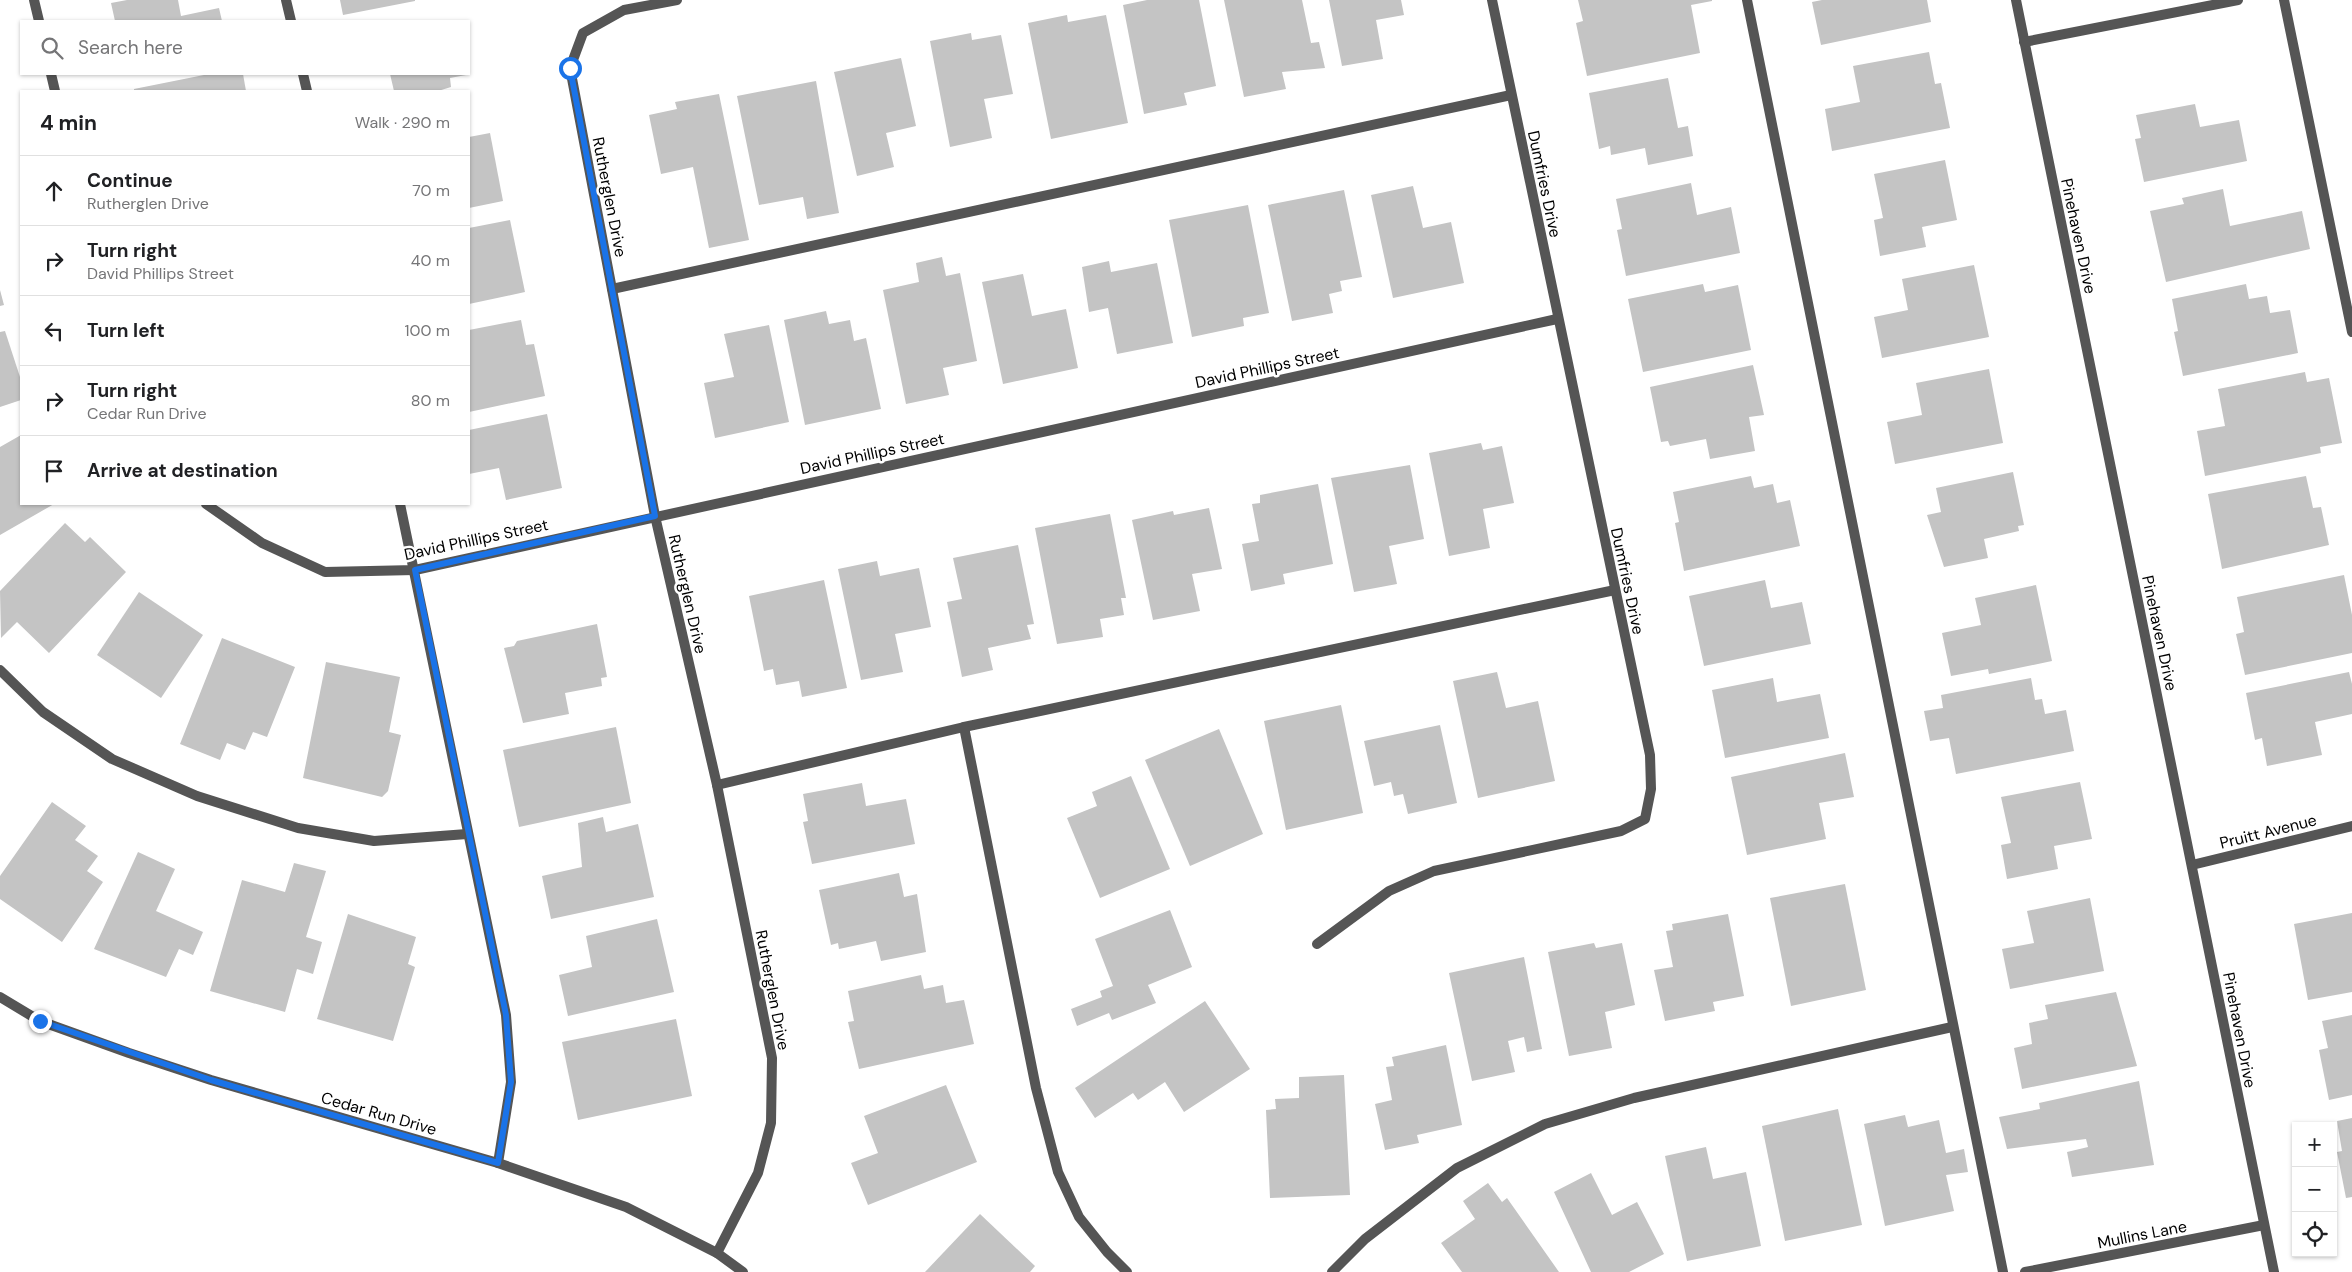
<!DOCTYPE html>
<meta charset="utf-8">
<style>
body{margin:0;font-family:"DM Sans",sans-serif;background:#f2f2f2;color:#202124}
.controls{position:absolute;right:15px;bottom:15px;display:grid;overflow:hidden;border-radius:0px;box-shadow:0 1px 4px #0004}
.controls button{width:45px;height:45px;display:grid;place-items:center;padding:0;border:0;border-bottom:1px solid #e0e0e0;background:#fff;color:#202124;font:25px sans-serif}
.stop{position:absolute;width:15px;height:15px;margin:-11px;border:4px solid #1a73e8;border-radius:50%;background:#fff}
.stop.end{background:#1a73e8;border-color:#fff;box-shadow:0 1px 5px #0008}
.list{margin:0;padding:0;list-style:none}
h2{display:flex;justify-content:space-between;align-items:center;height:65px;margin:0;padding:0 20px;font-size:21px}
h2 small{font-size:16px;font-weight:400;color:#757577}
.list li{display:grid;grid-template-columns:32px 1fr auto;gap:15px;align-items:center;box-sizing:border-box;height:70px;padding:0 20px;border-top:1px solid #e0e0e0}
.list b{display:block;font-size:19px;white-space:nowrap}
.list p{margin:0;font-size:16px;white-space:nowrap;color:#757577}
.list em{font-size:16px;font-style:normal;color:#757577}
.icon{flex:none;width:28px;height:28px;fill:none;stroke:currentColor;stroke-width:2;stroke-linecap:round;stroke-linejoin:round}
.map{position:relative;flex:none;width:2352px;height:1272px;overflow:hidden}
.search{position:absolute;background:#fff;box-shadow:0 1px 4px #0004;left:20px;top:20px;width:450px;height:55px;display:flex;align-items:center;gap:12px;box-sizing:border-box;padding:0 18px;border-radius:0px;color:#757577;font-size:19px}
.panel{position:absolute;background:#fff;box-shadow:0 1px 4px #0004;left:20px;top:90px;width:450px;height:415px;border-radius:0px}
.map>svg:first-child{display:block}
</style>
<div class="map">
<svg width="2352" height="1272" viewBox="0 0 2352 1272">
<rect width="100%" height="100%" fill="#fff"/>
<g fill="#c4c4c4">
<path d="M127 0H178L181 16 219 8 222 21H115L111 3Z"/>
<path d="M340 0H415V1L343 15Z"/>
<path d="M1147 0H1199L1216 86 1184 93 1187 105 1144 114 1123 5Z"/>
<path d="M1224 0H1302L1311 43 1319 42 1325 68 1282 72 1286 89 1244 97Z"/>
<path d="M1329 0H1401L1404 15 1376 20 1383 59 1342 66Z"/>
<path d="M1578 0H1712V1L1691 5 1700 53 1587 76 1576 23 1583 21Z"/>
<path d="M1822 0H1927L1931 22 1821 45 1812 2Z"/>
<path d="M1067 15 1068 22 1106 15 1128 123 1051 139 1028 23Z"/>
<path d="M971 33 972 40 1001 35 1013 94 984 99 992 138 950 147 930 41Z"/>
<path d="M1929 52 1935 84 1941 83 1950 128 1832 151 1825 109 1860 102 1853 66Z"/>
<path d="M901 58 916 126 886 133 894 167 857 176 834 72Z"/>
<path d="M209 74H243L246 91H134V89Z"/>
<path d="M390 74H466V75L450 78 451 87 438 91H394Z"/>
<path d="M1668 78 1678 128 1688 126 1693 156 1648 165 1645 148 1611 155 1610 146 1599 149 1589 93Z"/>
<path d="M816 81 839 213 807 219 803 197 759 205 737 96Z"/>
<path d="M719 94 749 240 709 248 693 167 661 174 649 115 677 109 675 102Z"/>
<path d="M2195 104 2200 127 2239 120 2247 161 2144 182 2135 139 2141 138 2136 115Z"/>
<path d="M490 133 503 201 469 208V137Z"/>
<path d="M1945 160 1957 220 1922 227 1926 247 1880 256 1874 220 1883 218 1874 174Z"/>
<path d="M1691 183 1697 215 1731 207 1740 253 1626 276 1617 230 1622 229 1616 199Z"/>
<path d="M1413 186 1423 228 1451 222 1464 283 1393 298 1371 195Z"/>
<path d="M2223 189 2230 226 2302 211 2310 249 2166 282 2150 211 2184 204 2182 198Z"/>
<path d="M1344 190 1362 277 1340 281 1342 291 1329 294 1333 313 1292 321 1268 205Z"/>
<path d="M1248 205 1269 313 1243 318 1244 326 1192 337 1169 220Z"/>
<path d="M510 220 525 292 469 304V228Z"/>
<path d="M942 257 946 276 960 273 977 361 943 368 949 395 906 404 883 290 919 282 916 263Z"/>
<path d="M1109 261 1111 272 1157 263 1173 343 1117 354 1108 308 1089 312 1082 267Z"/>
<path d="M1974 265 1989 337 1882 358 1874 317 1908 310 1902 279Z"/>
<path d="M1023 274 1032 316 1066 309 1078 368 1003 384 982 282Z"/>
<path d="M1703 284 1705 292 1738 285 1751 350 1643 372 1628 299Z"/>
<path d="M2246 284 2249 299 2267 296 2270 313 2290 310 2298 353 2183 376 2174 332 2178 331 2172 299Z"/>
<path d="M0 290 4 305 0 306Z"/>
<path d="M826 311 829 324 850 320 854 341 866 338 881 409 805 425 784 320Z"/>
<path d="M521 320 526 345 534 344 545 396 469 412V330Z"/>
<path d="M769 325 789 422 715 438 704 383 734 377 724 334Z"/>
<path d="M5 331 21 380V400L0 407V332Z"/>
<path d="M1753 365 1764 415 1749 417 1755 451 1710 459 1706 439 1670 446 1668 441 1661 442 1650 387Z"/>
<path d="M1989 369 2003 443 1895 464 1887 422 1922 415 1916 383Z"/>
<path d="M2305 372 2307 382 2329 378 2342 443 2320 447 2321 453 2205 476 2197 431 2225 426 2218 389Z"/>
<path d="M547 414 562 488 506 500 499 468 469 474V430Z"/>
<path d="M21 435V504H54L0 535V447Z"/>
<path d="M1481 443 1483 450 1502 446 1514 503 1483 509 1490 548 1449 556 1429 453Z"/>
<path d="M1410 465 1424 539 1389 546 1397 584 1354 592 1331 478Z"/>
<path d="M2013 472 2024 525 2018 526 2019 531 1984 539 1988 558 1944 567 1927 515 1941 512 1936 488Z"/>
<path d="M1751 476 1754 488 1773 484 1777 503 1790 500 1800 546 1684 571 1675 523 1679 522 1673 492Z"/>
<path d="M2306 476 2313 508 2321 507 2329 545 2222 569 2208 494Z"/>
<path d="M1318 484 1333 564 1283 574 1285 584 1251 591 1242 544 1259 541 1252 504 1260 503V495Z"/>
<path d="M1209 508 1222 569 1192 574 1200 611 1153 620 1132 520 1173 511 1174 515Z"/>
<path d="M1110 514 1126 598H1121L1124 615 1100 619 1103 637 1057 644 1035 528Z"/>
<path d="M65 523 85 542 90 537 126 572 49 653 17 622 1 638 0 591Z"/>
<path d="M1018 545 1034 624 1027 625 1031 639 988 648 993 670 962 677 947 602 962 599 953 558Z"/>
<path d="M877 561 880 576 919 568 931 627 895 634 903 672 861 680 838 569Z"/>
<path d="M2344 575 2352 615V653L2245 675 2236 634 2244 632 2237 597Z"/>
<path d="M824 580 847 688 802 697 799 681 776 685 773 669 764 671 749 596Z"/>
<path d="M1765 580 1771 608 1802 602 1811 644 1704 666 1689 596Z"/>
<path d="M2036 585 2052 661 1989 674 1988 669 1951 676 1942 633 1981 625 1975 598Z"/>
<path d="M139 592 203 635 161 698 97 655Z"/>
<path d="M597 624 607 677 601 678 602 686 565 693 569 714 523 723 504 648 514 646 517 641Z"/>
<path d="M222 638 295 667 267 737 253 732 245 750 227 743 220 760 180 744Z"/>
<path d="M326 662 400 677 389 732 401 735 388 791 382 797 303 778Z"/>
<path d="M1497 672 1506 708 1538 701 1555 781 1478 798 1453 681Z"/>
<path d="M2349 672 2352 684V714L2315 722 2322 755 2267 766 2262 738 2255 740 2246 693Z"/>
<path d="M1773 678 1777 702 1820 694 1829 738 1725 758 1712 690Z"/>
<path d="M2031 678 2035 700 2042 699 2045 714 2066 710 2074 751 1956 774 1949 738 1930 741 1924 711 1943 708 1941 695Z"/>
<path d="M1341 705 1363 813 1286 830 1264 721Z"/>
<path d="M1440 725 1457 803 1408 814 1403 794 1394 796 1391 782 1374 786 1364 741Z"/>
<path d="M616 727 631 803 519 827 503 750Z"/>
<path d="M1219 729 1263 834 1190 866 1145 760Z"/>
<path d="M1845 753 1854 797 1819 803 1826 839 1747 855 1731 777Z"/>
<path d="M1131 776 1170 869 1100 898 1067 818 1097 806 1092 792Z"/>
<path d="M2080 782 2092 839 2054 846 2058 869 2007 879 2001 845 2011 843 2001 797Z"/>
<path d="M862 783 866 806 906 799 915 844 812 864 803 822 808 821 803 794Z"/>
<path d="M52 802 86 826 75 840 98 856 87 871 103 882 62 942 0 899V876Z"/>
<path d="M603 817 606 832 638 824 654 897 551 919 542 876 582 867 578 823Z"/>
<path d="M138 852 175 869 156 911 203 932 193 955 179 949 166 977 94 949Z"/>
<path d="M294 863 326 871 306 937 322 942 313 974 297 969 285 1012 210 991 242 880 285 892Z"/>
<path d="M899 873 904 897 917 894 926 952 881 961 876 941 839 949 838 943 831 945 819 890Z"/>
<path d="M1845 884 1866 990 1791 1006 1770 898Z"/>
<path d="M2090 898 2104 971 2010 989 2002 949 2034 943 2027 911Z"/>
<path d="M1170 910 1192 967 1148 985 1156 1003 1112 1020 1109 1013 1077 1026 1071 1009 1102 997 1100 991 1113 986 1095 939Z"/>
<path d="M2352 913V992L2308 1000 2294 924Z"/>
<path d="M348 914 416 937 408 964 415 967 393 1041 317 1019Z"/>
<path d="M1728 914 1744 996 1713 1002 1715 1011 1665 1021 1654 970 1673 967 1666 931 1673 930 1672 924Z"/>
<path d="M657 919 674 992 568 1016 559 975 592 967 586 936Z"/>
<path d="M1594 943 1596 948 1622 943 1635 1005 1605 1012 1612 1048 1569 1056 1548 952Z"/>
<path d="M1524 957 1542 1049 1527 1052 1524 1037 1508 1041 1515 1072 1472 1081 1449 973Z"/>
<path d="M921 975 924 989 943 985 946 1003 964 1000 974 1044 859 1069 848 1022 854 1021 848 991Z"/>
<path d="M2116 992 2137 1066 2022 1089 2014 1048 2032 1044 2029 1023 2048 1019 2045 1005Z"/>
<path d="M1205 1001 1250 1069 1184 1112 1165 1082 1138 1100 1133 1093 1095 1118 1075 1088Z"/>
<path d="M2352 1015V1095L2329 1100 2319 1050 2328 1048 2322 1021Z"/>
<path d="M676 1019 692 1096 578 1120 562 1042Z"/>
<path d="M1446 1045 1462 1125 1417 1135 1419 1143 1385 1150 1375 1104 1392 1100 1386 1067 1394 1066 1392 1057Z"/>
<path d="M1344 1075 1350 1195 1270 1198 1266 1110 1276 1109 1275 1099 1299 1098V1077Z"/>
<path d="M2139 1081 2154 1165 2072 1177 2067 1152 2088 1147 2086 1139 2007 1149 1999 1117 2040 1109 2039 1103Z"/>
<path d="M946 1085 977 1162 868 1205 851 1163 878 1153 864 1116Z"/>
<path d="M1838 1109 1862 1225 1785 1241 1762 1126Z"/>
<path d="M1905 1115 1908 1127 1939 1120 1946 1153 1964 1149 1968 1172 1946 1175 1954 1211 1885 1226 1864 1124Z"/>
<path d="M2352 1118V1197L2346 1198 2337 1152 2342 1151 2337 1121Z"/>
<path d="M1706 1147 1713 1179 1746 1172 1761 1246 1687 1261 1665 1156Z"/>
<path d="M1591 1173 1612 1215 1637 1202 1664 1254 1629 1272H1591L1554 1192Z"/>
<path d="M1488 1183 1502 1202 1507 1198 1559 1272H1462L1441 1243 1475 1219 1463 1201Z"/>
<path d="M980 1214 1035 1266 1030 1272H925Z"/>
</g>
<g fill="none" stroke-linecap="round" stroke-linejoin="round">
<g stroke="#555" stroke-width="10">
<path d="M286 0 291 21"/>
<path d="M1747 0 2003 1272"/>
<path d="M2284 0 2352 332"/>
<path d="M303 74 307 91"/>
<path d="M612 289 1511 95"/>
<path d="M400 504 506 1015 511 1082 498 1163"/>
<path d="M0 670 43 712 112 759 197 796 298 828 374 841 467 834"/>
<path d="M964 727 1615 590"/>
<path d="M717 785 964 727 1036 1088 1058 1172 1079 1217 1107 1252 1127 1272"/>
<path d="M1332 1272 1365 1239 1457 1168 1545 1124 1634 1098 1952 1027"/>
</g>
<g stroke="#555" stroke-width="10">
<path d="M34 0 39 21"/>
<path d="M677 0 624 10 583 33 570 68 655 516 717 785 772 1058 771 1123 758 1173 717 1253"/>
<path d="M2016 0 2274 1272"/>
<path d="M2024 42 2238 0"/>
<path d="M51 74 55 91"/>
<path d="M206 504 262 543 325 572 415 570 1557 319"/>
<path d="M2192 865 2352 826"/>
<path d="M1317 944 1389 891 1434 871 1621 831 1645 819 1651 789 1650 755 1492 0"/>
<path d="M0 997 40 1021 129 1053 211 1080 498 1163 626 1207 717 1253 743 1272"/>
<path d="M2025 1272 2264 1225"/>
</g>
</g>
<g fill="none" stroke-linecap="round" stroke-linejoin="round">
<path stroke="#1a73e8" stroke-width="6" d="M40 1021 211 1080 498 1163 511 1082 506 1015 415 570 655 516 570 68"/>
</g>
<g text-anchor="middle" stroke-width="5" stroke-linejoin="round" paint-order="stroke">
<g font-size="16" fill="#000" stroke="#fff">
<text transform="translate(1545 184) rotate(78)" y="6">Dumfries Drive</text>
<text transform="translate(610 197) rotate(79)" y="6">Rutherglen Drive</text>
<text transform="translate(2079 236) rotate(78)" y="6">Pinehaven Drive</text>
<text transform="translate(1267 367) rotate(-12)" y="6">David Phillips Street</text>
<text transform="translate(872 453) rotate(-12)" y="6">David Phillips Street</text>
<text transform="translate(476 539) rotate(-12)" y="6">David Phillips Street</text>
<text transform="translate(1628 581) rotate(78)" y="6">Dumfries Drive</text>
<text transform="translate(688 594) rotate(77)" y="6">Rutherglen Drive</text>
<text transform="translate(2160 633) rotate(78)" y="6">Pinehaven Drive</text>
<text transform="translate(2268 831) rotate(-14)" y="6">Pruitt Avenue</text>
<text transform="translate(773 990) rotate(79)" y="6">Rutherglen Drive</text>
<text transform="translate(2240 1030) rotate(79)" y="6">Pinehaven Drive</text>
<text transform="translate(379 1113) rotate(16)" y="6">Cedar Run Drive</text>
<text transform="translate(2142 1234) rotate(-11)" y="6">Mullins Lane</text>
</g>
</g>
</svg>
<div class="controls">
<button>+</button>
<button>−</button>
<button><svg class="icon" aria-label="locate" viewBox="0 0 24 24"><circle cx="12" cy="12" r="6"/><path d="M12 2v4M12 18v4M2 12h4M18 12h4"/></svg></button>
</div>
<div class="stop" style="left:570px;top:68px"></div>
<div class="stop end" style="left:40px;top:1021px"></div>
<div class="search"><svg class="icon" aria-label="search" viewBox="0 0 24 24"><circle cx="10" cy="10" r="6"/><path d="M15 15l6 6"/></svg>Search here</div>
<section class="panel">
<h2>4 min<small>Walk · 290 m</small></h2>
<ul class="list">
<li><svg class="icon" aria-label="ahead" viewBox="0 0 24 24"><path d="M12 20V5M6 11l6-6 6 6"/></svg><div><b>Continue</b><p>Rutherglen Drive</p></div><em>70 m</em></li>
<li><svg class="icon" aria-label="right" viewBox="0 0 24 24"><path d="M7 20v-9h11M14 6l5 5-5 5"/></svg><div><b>Turn right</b><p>David Phillips Street</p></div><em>40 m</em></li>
<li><svg class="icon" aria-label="left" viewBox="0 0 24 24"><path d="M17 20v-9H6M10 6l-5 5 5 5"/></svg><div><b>Turn left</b></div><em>100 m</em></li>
<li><svg class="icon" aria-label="right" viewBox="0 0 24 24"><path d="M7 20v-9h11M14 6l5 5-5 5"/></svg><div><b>Turn right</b><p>Cedar Run Drive</p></div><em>80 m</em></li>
<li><svg class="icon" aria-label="arrive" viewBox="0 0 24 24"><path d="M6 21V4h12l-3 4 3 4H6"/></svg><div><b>Arrive at destination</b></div></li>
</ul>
</section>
</div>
